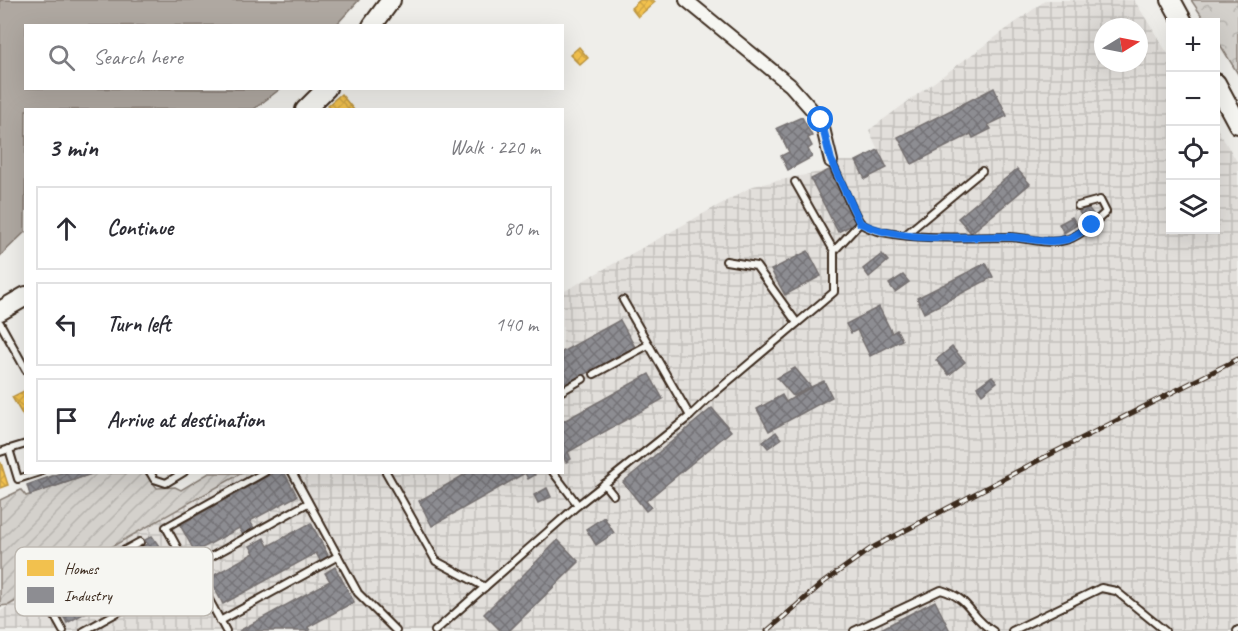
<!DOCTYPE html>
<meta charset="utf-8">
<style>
body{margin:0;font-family:Caveat,sans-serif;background:#f7f7f7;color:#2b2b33}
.controls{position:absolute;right:18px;top:18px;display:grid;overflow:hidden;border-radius:0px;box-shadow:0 6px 24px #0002}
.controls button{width:54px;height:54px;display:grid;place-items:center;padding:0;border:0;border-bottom:2px solid #e1e1e2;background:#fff;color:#2b2b33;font:30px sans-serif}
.compass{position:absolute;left:1094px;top:18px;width:54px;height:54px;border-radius:50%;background:#fff;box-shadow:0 6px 24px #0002;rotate:80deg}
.stop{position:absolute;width:18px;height:18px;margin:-14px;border:4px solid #1a73e8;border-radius:50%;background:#fff}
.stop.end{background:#1a73e8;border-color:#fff;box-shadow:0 2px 6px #0008}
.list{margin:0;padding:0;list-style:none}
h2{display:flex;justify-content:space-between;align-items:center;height:78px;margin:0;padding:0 24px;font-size:26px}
h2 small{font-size:20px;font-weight:400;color:#7c7c81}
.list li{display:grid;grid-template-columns:39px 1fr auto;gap:18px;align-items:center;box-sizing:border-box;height:84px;margin:0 12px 12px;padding:0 12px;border:2px solid #e1e1e2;border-radius:0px}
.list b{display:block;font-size:22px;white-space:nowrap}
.list em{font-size:20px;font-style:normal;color:#7c7c81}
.icon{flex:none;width:33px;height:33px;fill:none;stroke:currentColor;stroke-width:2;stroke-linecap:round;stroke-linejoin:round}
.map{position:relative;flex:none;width:1238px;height:631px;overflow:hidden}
.search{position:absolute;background:#fff;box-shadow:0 6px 24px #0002;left:24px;top:24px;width:540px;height:66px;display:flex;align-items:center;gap:15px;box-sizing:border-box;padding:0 21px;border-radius:0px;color:#7c7c81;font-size:22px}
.panel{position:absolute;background:#fff;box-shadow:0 6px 24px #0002;left:24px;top:108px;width:540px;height:366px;border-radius:0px}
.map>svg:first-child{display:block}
</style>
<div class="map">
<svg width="1238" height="631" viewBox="0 0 1238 631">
<defs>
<pattern id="industrial-grid" width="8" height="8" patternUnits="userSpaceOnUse" patternTransform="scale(1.5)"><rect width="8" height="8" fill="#e2dfdb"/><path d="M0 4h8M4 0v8" fill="none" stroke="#c3c0bc"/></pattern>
<pattern id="forest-crowns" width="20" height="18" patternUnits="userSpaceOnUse" patternTransform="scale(1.5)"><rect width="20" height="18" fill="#d4d1cc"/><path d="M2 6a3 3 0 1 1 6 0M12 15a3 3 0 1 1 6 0" fill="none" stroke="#b7b4af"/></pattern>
<pattern id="garden-furrows" width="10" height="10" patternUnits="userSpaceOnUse" patternTransform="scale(1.5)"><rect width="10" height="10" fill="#d4d1cc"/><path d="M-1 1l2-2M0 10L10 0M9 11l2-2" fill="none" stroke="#b7b4af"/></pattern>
<pattern id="homes-cross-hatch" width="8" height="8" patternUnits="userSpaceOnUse" patternTransform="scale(1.5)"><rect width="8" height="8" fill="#f2c14e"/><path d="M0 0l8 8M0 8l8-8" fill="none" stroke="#d0a644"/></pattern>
<pattern id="industry-cross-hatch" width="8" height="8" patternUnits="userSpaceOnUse" patternTransform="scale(1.5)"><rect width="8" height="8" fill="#8d8d92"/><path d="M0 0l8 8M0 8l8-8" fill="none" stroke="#747377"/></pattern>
</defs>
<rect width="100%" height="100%" fill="#efeeea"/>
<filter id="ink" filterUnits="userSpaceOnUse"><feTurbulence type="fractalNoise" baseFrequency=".0167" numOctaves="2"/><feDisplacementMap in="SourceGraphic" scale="12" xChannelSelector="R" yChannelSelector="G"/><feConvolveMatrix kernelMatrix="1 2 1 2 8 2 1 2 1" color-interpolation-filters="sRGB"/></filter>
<g filter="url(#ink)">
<path fill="url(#industrial-grid)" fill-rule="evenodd" d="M1046 0H1134L1170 57V230H1216V127L1238 163V631H0V612L9 605 242 473 562 472 563 292 753 186 829 170 831 161H856L878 150 869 130ZM1103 27H1139V63H1103Z"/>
<path fill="url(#forest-crowns)" stroke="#887e75" stroke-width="1.5" d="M1191 0H1238V74L1216 38V22H1206Z"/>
<path fill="url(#garden-furrows)" stroke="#887e75" stroke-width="1.5" d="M94 473H145L157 488 175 487 181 490 209 473H242L9 605 0 606V500L21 490 26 496Z"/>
<path fill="#afa8a1" stroke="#81766d" stroke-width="1.5" d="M0 0H359L336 25 26 26V88L280 89 254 109 26 110 25 232 0 256Z"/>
<g fill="url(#homes-cross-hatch)" stroke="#bb9440" stroke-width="1.5">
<path d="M640 0H653L655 2 638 17 631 8Z"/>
<path d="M579 47 588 58 580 65 570 55Z"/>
<path d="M341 94 354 110H332L328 105Z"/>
<path d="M26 390V421L12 397Z"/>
<path d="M1 463 8 485 0 488V464Z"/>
</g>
<g fill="url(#industry-cross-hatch)" stroke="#746f6f" stroke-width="1.5">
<path d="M994 88 1007 116 988 125 991 129 973 138 971 134 912 164 898 137Z"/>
<path d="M802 117 812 136 808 138 812 146 808 149 812 157 788 170 781 156 789 152 777 128Z"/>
<path d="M878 150 887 168 865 179 856 161Z"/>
<path d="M1017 169 1030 184 971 233 958 218Z"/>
<path d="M829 170 856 223 838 232 811 179Z"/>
<path d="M1087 206 1093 214 1084 220 1079 212Z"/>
<path d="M1072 217 1077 225 1064 233 1059 224Z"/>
<path d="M808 251 821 276 785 295 771 270Z"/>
<path d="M882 254 888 261 869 277 863 269Z"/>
<path d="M986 263 993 277 924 313 917 298Z"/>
<path d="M903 275 909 282 895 292 889 284Z"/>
<path d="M879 307 892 333 897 330 902 340 870 356 857 330 851 333 846 324Z"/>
<path d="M620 320 635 347 562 387V352Z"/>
<path d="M952 347 965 362 949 375 936 360Z"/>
<path d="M795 368 811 387 793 396 777 378Z"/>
<path d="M649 374 663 399 568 452 571 459 566 462 562 455V422Z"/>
<path d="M992 376 997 382 982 394 977 387Z"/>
<path d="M824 381 832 397 769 431 757 409 782 395 786 402 811 387Z"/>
<path d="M712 408 731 431 646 501 651 507 646 511 623 482Z"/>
<path d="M776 432 781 439 768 448 763 442Z"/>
<path d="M63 472 94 473 30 495 27 485Z"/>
<path d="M275 472H284L297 496 250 521 254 528 243 535 239 528 195 552 180 525Z"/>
<path d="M469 472H534L535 475 528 479 525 473 432 526 419 501Z"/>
<path d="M547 488 551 497 538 503 534 495Z"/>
<path d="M604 517 614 533 596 545 586 529Z"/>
<path d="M311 523 329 557 321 562 316 553 223 604 209 578 254 553 250 546 264 538 268 546Z"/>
<path d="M152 536 172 565 123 592 128 600 116 606 112 598 67 623 52 596 147 544 145 540Z"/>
<path d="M558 540 579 562 509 631H501L484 614Z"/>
<path d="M335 567 354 602 308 627 310 631H239L330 581 325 573Z"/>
<path d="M935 601 950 631H877Z"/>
</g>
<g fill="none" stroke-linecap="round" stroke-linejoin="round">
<defs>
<g id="lane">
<path d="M831 161C836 171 855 218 861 223 881 242 980 237 1010 237 1030 238 1049 246 1069 239 1083 234 1096 221 1106 212L1100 200 1078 206"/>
<path d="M795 182 834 251 860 223"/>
<path d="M905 235 982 171"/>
<path d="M726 261 756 266 797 323"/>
<path d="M623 300 690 416"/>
<path d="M0 323 26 370"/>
<path d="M594 374 648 345"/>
<path d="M562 391 583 379"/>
<path d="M9 449 18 479 40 472"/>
<path d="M0 452 26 444"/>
<path d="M150 472 154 479 166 483 184 472"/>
<path d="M265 472 166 527 189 569 308 503"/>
<path d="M292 472 358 593 396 631"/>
<path d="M386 472 436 561 485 587"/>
<path d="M553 472 578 505"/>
<path d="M604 484 613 495"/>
<path d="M202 587 226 631"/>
<path d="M220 621 338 556"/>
<path d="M63 631 43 595 140 542"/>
<path d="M84 631 176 580 189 569"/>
<path d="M435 631 578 505 690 416 712 395 834 292V251"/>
<path d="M854 631 941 590C972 599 969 617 993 631"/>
<path d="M1012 631 1101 588 1116 591 1165 631"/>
<path d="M1237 631 1238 630"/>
</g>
<path id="street" d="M686 0 790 85 821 120 831 161"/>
<g id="secondary">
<path d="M1171 0 1183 22"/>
<path d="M372 26 391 0"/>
<path d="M1216 83 1238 124"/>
<path d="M305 110 327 88"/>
<path d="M0 311 26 296"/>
</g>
</defs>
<use href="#lane" stroke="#3b2a1e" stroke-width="10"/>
<use href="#street" stroke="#3b2a1e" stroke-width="16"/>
<use href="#secondary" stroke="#3b2a1e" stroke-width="22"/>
<use href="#lane" stroke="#f6f6f2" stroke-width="6"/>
<use href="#street" stroke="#f6f6f2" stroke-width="12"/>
<use href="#secondary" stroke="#f6f6f2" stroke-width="18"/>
<defs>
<path id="rail" d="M767 631 824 582 870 549 1041 459 1238 359"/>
</defs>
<use href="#rail" stroke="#3b2a1e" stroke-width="5"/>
<use href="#rail" stroke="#f6f6f2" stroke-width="3" stroke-dasharray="9" stroke-linecap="butt"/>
</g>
</g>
<g fill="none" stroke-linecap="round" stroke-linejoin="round" filter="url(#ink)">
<path stroke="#1a73e8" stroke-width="8" d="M821 120 831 160 860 223C907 245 962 235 1012 237 1032 238 1048 244 1068 239 1076 237 1084 229 1092 225"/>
</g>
<rect x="15" y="547" width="198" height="69" rx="9" fill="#f6f6f2" stroke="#beb9b2" stroke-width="1.5"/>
<rect x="27" y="560" width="27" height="16" fill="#f2c14e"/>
<rect x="27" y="587" width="27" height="16" fill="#8d8d92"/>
<g font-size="16" fill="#3b2a1e">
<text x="64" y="574">Homes</text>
<text x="64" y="601">Industry</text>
</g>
</svg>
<div class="controls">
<button>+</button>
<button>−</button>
<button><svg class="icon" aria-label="locate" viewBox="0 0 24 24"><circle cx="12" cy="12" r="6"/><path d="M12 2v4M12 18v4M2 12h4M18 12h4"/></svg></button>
<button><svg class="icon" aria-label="layers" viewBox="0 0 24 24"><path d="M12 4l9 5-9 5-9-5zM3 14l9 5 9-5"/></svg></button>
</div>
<svg class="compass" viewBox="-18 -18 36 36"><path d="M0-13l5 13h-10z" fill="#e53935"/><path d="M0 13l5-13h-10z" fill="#7c7c81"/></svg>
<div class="stop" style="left:821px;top:120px"></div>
<div class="stop end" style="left:1092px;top:225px"></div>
<div class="search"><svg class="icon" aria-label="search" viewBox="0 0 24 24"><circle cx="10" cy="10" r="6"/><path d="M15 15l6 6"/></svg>Search here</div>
<section class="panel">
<h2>3 min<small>Walk · 220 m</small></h2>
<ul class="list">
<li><svg class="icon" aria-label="ahead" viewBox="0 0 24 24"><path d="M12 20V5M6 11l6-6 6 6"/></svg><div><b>Continue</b></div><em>80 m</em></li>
<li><svg class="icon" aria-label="left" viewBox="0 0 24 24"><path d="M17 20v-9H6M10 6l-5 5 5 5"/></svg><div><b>Turn left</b></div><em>140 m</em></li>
<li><svg class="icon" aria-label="arrive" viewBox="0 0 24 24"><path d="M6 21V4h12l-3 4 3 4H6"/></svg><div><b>Arrive at destination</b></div></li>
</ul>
</section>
</div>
